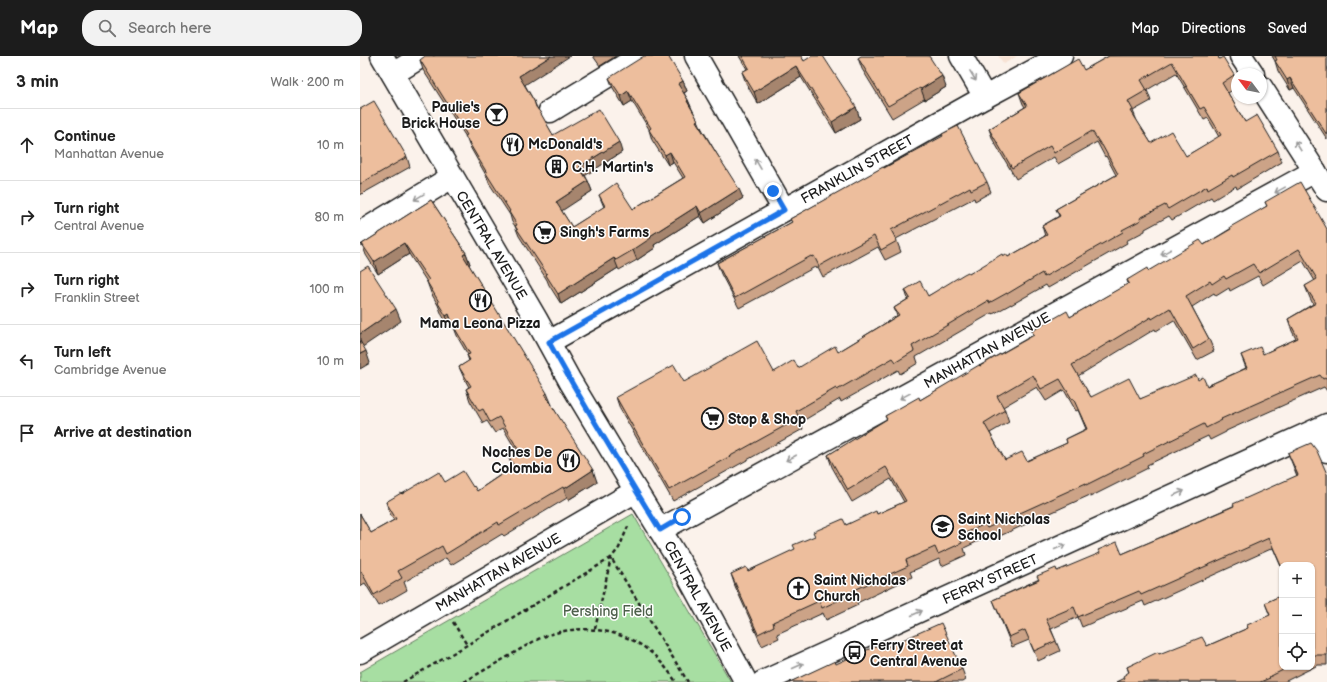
<!DOCTYPE html>
<meta charset="utf-8">
<style>
body{margin:0;font-family:"Balsamiq Sans",sans-serif;background:#f2f2f2;color:#222}
.controls{position:absolute;right:12px;bottom:12px;display:grid;overflow:hidden;border-radius:8px;box-shadow:0 1px 3px #0004}
.controls button{width:36px;height:36px;display:grid;place-items:center;padding:0;border:0;border-bottom:1px solid #e0e0e0;background:#fff;color:#222;font:20px sans-serif}
.compass{position:absolute;left:871px;top:12px;width:36px;height:36px;border-radius:50%;background:#fff;box-shadow:0 1px 3px #0004;rotate:302deg}
.stop{position:absolute;width:12px;height:12px;margin:-9px;border:3px solid #1a73e8;border-radius:50%;background:#fff}
.stop.end{background:#1a73e8;border-color:#fff;box-shadow:0 1px 4px #0008}
.list{margin:0;padding:0;list-style:none}
h2{display:flex;justify-content:space-between;align-items:center;height:52px;margin:0;padding:0 16px;font-size:17px}
h2 small{font-size:13px;font-weight:400;color:#767676}
.list li{display:grid;grid-template-columns:26px 1fr auto;gap:12px;align-items:center;box-sizing:border-box;height:72px;padding:0 16px;border-top:1px solid #e0e0e0}
.list b{display:block;font-size:15px;white-space:nowrap}
.list p{margin:0;font-size:13px;white-space:nowrap;color:#767676}
.list em{font-size:13px;font-style:normal;color:#767676}
.icon{flex:none;width:22px;height:22px;fill:none;stroke:currentColor;stroke-width:2;stroke-linecap:round;stroke-linejoin:round}
.map{position:relative;flex:none;width:967px;height:626px;overflow:hidden}
header{display:flex;align-items:center;gap:24px;box-sizing:border-box;height:56px;padding:0 20px;background:#1c1c1c;color:#fff}
header strong{font-size:19px}
nav{display:flex;gap:22px;margin-inline-start:auto;font-size:14px}
.search{width:280px;height:36px;background:#f2f2f2;display:flex;align-items:center;gap:10px;box-sizing:border-box;padding:0 14px;border-radius:16px;color:#767676;font-size:15px}
main{display:flex}
aside{flex:1;background:#fff}
.map>svg:first-child{display:block}
</style>
<header>
<strong>Map</strong>
<div class="search"><svg class="icon" aria-label="search" viewBox="0 0 24 24"><circle cx="10" cy="10" r="6"/><path d="M15 15l6 6"/></svg>Search here</div>
<nav><a>Map</a><a>Directions</a><a>Saved</a></nav>
</header>
<main>
<aside>
<h2>3 min<small>Walk · 200 m</small></h2>
<ul class="list">
<li><svg class="icon" aria-label="ahead" viewBox="0 0 24 24"><path d="M12 20V5M6 11l6-6 6 6"/></svg><div><b>Continue</b><p>Manhattan Avenue</p></div><em>10 m</em></li>
<li><svg class="icon" aria-label="right" viewBox="0 0 24 24"><path d="M7 20v-9h11M14 6l5 5-5 5"/></svg><div><b>Turn right</b><p>Central Avenue</p></div><em>80 m</em></li>
<li><svg class="icon" aria-label="right" viewBox="0 0 24 24"><path d="M7 20v-9h11M14 6l5 5-5 5"/></svg><div><b>Turn right</b><p>Franklin Street</p></div><em>100 m</em></li>
<li><svg class="icon" aria-label="left" viewBox="0 0 24 24"><path d="M17 20v-9H6M10 6l-5 5 5 5"/></svg><div><b>Turn left</b><p>Cambridge Avenue</p></div><em>10 m</em></li>
<li><svg class="icon" aria-label="arrive" viewBox="0 0 24 24"><path d="M6 21V4h12l-3 4 3 4H6"/></svg><div><b>Arrive at destination</b></div></li>
</ul>
</aside>
<div class="map">
<svg width="967" height="626" viewBox="0 0 967 626">
<rect width="100%" height="100%" fill="#fbf2eb"/>
<filter id="ink" filterUnits="userSpaceOnUse"><feTurbulence type="fractalNoise" baseFrequency=".025" numOctaves="2"/><feDisplacementMap in="SourceGraphic" scale="8" xChannelSelector="R" yChannelSelector="G"/><feConvolveMatrix kernelMatrix="1 2 1 2 8 2 1 2 1" color-interpolation-filters="sRGB"/></filter>
<g filter="url(#ink)">
<path fill="#f7e2d4" d="M638 0H657L644 8Z"/>
<path fill="#a7dea2" stroke="#627d5f" d="M273 458 371 626H0V616Z"/>
<g fill="none" stroke-linecap="round" stroke-linejoin="round">
<defs>
<g id="minor">
<path d="M336 0 424 154"/>
<path d="M601 0 625 41"/>
<path d="M881 0 893 18"/>
<path d="M33 18 62 0"/>
<path d="M901 31 967 134"/>
<path d="M190 55 280 0"/>
<path d="M0 177 92 121"/>
<path d="M189 286 625 41 701 0"/>
<path d="M958 374 967 395"/>
<path d="M300 474 955 115"/>
<path d="M0 596 276 435"/>
<path d="M403 626 967 369"/>
</g>
<path id="major" d="M22 0 176 263 210 325 276 435 326 516 386 626"/>
</defs>
<use href="#minor" stroke="#1c1c1c" stroke-width="25"/>
<use href="#major" stroke="#1c1c1c" stroke-width="25"/>
<g stroke="#1c1c1c" stroke-width="2.5" stroke-dasharray="4 3" stroke-linecap="butt">
<path d="M93 566 107 589"/>
<path d="M235 573 251 502 259 492 269 468"/>
<path d="M43 626 107 589 251 502 328 626"/>
<path d="M104 626C121 616 137 607 154 597 166 590 179 581 192 578 221 569 255 573 281 589 295 598 307 612 316 626"/>
</g>
<use href="#minor" stroke="#fff" stroke-width="22"/>
<use href="#major" stroke="#fff" stroke-width="22"/>
</g>
<g fill="#cca387" stroke="#1c1c1c" fill-rule="evenodd">
<path d="M233 0H256L240 10Z"/>
<path d="M379 0H441L444 5 496 51 500 63 476 77 441 21 398 48 386 27 382 16 387 13Z"/>
<path d="M749 0 859 3 874 19 877 28V31L868 37 885 66 918 95 922 106 877 133 876 130 853 144 851 141 812 164 809 160 785 173V175L766 185 767 187 688 232 686 229 651 249V248L633 258 632 257 556 301 558 307 540 318 538 314 481 346 480 343 441 366 443 373 313 445 260 353 256 341 324 326 414 316 438 312 478 296 537 260 534 252 548 243 545 234 568 240 643 200 648 201 685 180 682 170 699 160 696 153 756 119 746 100 745 101 737 86 698 108 694 101 656 123 633 84 629 73 665 51 663 48 659 37 724 14ZM816 17 844 64 848 62 859 81 826 100 791 87 777 65 773 55 791 45 787 34Z"/>
<path d="M912 0H967V83L934 32 930 34 918 15 915 5Z"/>
<path d="M498 2 586 31 565 44 564 43 532 62 502 13Z"/>
<path d="M60 4 165 29 174 45 177 52 193 79 262 96 225 119 228 125 232 135 201 154 212 171 244 151 239 139 273 153 323 122 313 106 308 109 292 84 289 74V73L272 45 264 50 253 32 249 22 323 25 327 35 324 37 328 44 332 53 342 73 383 142 345 167 340 160 294 189 295 192 277 204 259 214 258 212 201 248 189 229 187 224 159 180 155 170 152 166 150 159 129 127 127 121 109 89 106 81 63 14Z"/>
<path d="M0 53 47 101 50 111 0 139Z"/>
<path d="M524 112 627 126 631 136 615 145 614 142 536 183 541 196 525 204 518 191 463 221 458 211 456 212 455 211 379 252 361 218 357 207 432 166 430 163Z"/>
<path d="M71 144 106 197 110 208 109 209 237 426 208 444 207 442 144 480 142 478 91 509 86 502 44 526 47 534 19 550 5 527 0 530V458L11 477 34 464 30 458 26 446 42 438 85 426 113 431 117 435 152 411 148 399 156 394 143 372 135 377 127 365 123 367 110 345 106 333 109 331 104 322 99 311 109 305 107 299H108L98 282 93 269 90 272 82 259 78 249 71 237 67 226 49 198 18 218 6 199 2 188Z"/>
<path d="M905 146 967 173V335L964 331 866 375V376L850 384 848 380 787 409 788 412 730 441V439L631 484 629 480 604 492 606 499 582 510 579 503 550 516 552 521 497 547 498 549 466 564 463 557 417 578 419 582 402 590 375 530 371 518 388 515 435 494 486 469 517 458 544 446 531 423 492 446 472 411 468 399 527 364 525 360 560 344 673 279 672 275 710 261 768 228 767 224 788 215 844 189 870 173 907 150ZM943 205 955 225 945 230 950 242 953 248 928 263 932 275 936 283 903 298 881 299 886 312 847 330 838 324 780 343 731 341 718 320 795 273 796 275 814 264 837 304 854 295 849 283 832 251 854 237 856 240 869 232 870 235 898 220 903 229ZM677 331 686 345 704 334 716 355 718 354 726 373 706 383 707 387 667 405 645 404 630 377 649 366 645 354 643 351Z"/>
<path d="M928 397 967 418V609H958L924 626H756L764 623 769 617 767 611 799 598 847 590 888 572 910 560 905 547 922 539V611H952V509H922V513L913 492 785 550 783 545 722 571 718 561 691 573 700 595 678 605 669 584 652 591 633 544 697 515 762 498 873 450 937 420Z"/>
<path d="M520 594 602 613 606 624 603 626H430Z"/>
</g>
<g fill="#a6856e" stroke="#1c1c1c">
<path d="M191 0H210L163 30 159 20Z"/>
<path d="M436 10 441 21 398 48 394 36Z"/>
<path d="M582 20 586 31 565 44 561 33Z"/>
<path d="M930 22 934 32 930 34 927 24Z"/>
<path d="M323 25 327 35 322 38 318 28Z"/>
<path d="M268 35 272 45 264 50 261 40Z"/>
<path d="M328 44 332 54 327 45Z"/>
<path d="M496 51 500 63 476 77 472 66Z"/>
<path d="M338 64 342 74 336 65Z"/>
<path d="M259 86 262 96 223 121 219 111Z"/>
<path d="M310 96 313 106 308 109 305 99Z"/>
<path d="M228 125 232 135 200 156 196 146Z"/>
<path d="M379 133 383 142 345 167 341 157Z"/>
<path d="M337 150 340 160 294 189 295 192 277 204 273 194 290 180Z"/>
<path d="M44 187 49 198 18 218 14 206Z"/>
<path d="M106 197 110 208 107 210 103 199Z"/>
<path d="M254 202 258 212 201 248 198 238Z"/>
<path d="M36 253 41 265 1 292 0 288V278Z"/>
<path d="M89 258 93 269 90 272 86 260Z"/>
<path d="M6 295 10 307 0 313V298Z"/>
<path d="M187 337 192 349 185 339Z"/>
<path d="M233 414 237 426 208 444 204 433Z"/>
</g>
<g fill="#edbe9d" stroke="#1c1c1c" fill-rule="evenodd">
<path d="M65 0H191L159 20 174 45 176 51 180 56 193 79 239 53 259 86 219 111 228 125 196 146 212 171 245 150 239 139 256 127 273 153 325 121 310 96 305 99 289 74 291 72 268 35 261 40 249 22 284 0H308L323 25 318 28 328 44 327 45 338 64 336 65 379 133 341 157 337 150 290 180 291 182 273 194 256 204 254 202 198 238 186 219 187 218 155 170 157 169 149 156 150 155 126 117H127L105 80 107 79 60 4Z"/>
<path d="M382 0H441L444 5 452 0H463L496 51 472 66 436 10 394 36 382 16 389 12Z"/>
<path d="M501 0H569L582 20 561 33 560 32 528 50 498 2Z"/>
<path d="M749 0H858L859 3 863 1 874 19 862 27 885 66 897 59 918 95 873 121 872 119 848 133 847 130 808 153 805 149 780 162 781 164 762 174 763 176 684 221 682 217 647 238V237L629 247 628 245 552 290 554 295 536 306 533 302 477 334 476 332 436 355 439 362 309 434 256 341 314 309 324 326 397 285 414 316 434 304 438 312 475 290 478 296 539 259 534 252 550 242 545 234 560 225 568 240 604 218 608 216 609 218 642 198 643 200 646 198 648 201 687 179 682 170 700 160 696 153 758 118 742 89H741L732 75 694 97 690 90 652 112 629 73 667 50 659 37 718 3 724 14ZM812 6 840 53 844 51 861 79 826 100 811 75 791 87 771 55 773 54 768 45 787 34 781 24Z"/>
<path d="M915 0H967V79L930 22 927 24 915 5 917 4Z"/>
<path d="M14 45 47 101 0 128V53Z"/>
<path d="M598 70 627 126 611 134 610 131 531 174 537 185 521 194 514 180 459 210 454 200 452 201 451 200 375 242 357 207 432 166 430 163 523 111 524 112 583 80 582 78Z"/>
<path d="M940 126 967 173V321L963 323 960 319 861 363 862 364 846 372 844 368 783 398 784 400 726 429V427L627 472 625 468 599 480 602 487 578 498 575 491 546 504 548 510 492 535 494 537 462 552 459 545 413 566 414 570 398 578 371 518 386 511 388 515 435 493 433 489 455 480 453 476 483 463 486 469 516 455 517 458 546 445 526 411 488 434 468 399 527 363 525 360 559 341 560 344 619 309 620 310 637 300 674 279 672 275 707 255 710 261 769 227 767 224 787 212 788 215 840 184 844 189 871 173 870 171 907 150 905 146ZM939 193 957 223 945 230 956 247 928 263 938 282 903 298 900 291 881 299 887 312 847 330 843 321 838 324 836 319 780 343 769 322 731 341 712 309 791 261 792 263 810 252 833 293 849 283 826 240 850 225 852 228 864 220 866 223 893 208 899 217ZM673 319 681 333 700 323 712 343 713 342 727 373 706 383 707 387 667 405 662 396 645 404 624 367 645 354 637 340Z"/>
<path d="M71 144 106 197 103 199 187 337 185 339 233 414 204 433 203 431 139 469 138 466 86 498 82 490 38 515 42 522 14 539 1 515 0 516V458L11 477 36 463 26 446 41 437 42 438 79 416 85 426 103 415 113 431 114 430 117 435 154 410 148 399 158 393 139 361 130 366 123 353 119 355 106 333 111 330 99 311 110 304 107 299 110 298 94 271 89 258 86 260 78 247 79 246 67 226 69 224 44 187 14 206 2 188Z"/>
<path d="M8 210 36 253 0 278V215Z"/>
<path d="M0 285 6 295 0 298Z"/>
<path d="M951 387 957 395 967 418V599H955L952 600V509H922V512L909 482 781 539 779 535 718 561 714 551 686 563 696 585 674 595 665 574 649 581 633 544 679 524 677 520 696 512 697 515 740 497 738 494 757 486 762 498 874 450 873 448 938 419 928 397Z"/>
<path d="M922 539V611H929L909 621 910 622 900 626H756L764 622 763 620 769 616 767 611 798 596 799 598 842 581 847 590 888 572 887 569 910 559 905 547Z"/>
<path d="M581 567 602 613 576 626H430L475 605 476 608 518 589 520 594Z"/>
</g>
<defs><path id="oneway-shaft" d="M-6 0H5M1.5-3L5.5 0L1.5 3" fill="none" stroke-width="1.6" stroke-linecap="round" stroke-linejoin="round"/></defs>
<g stroke="#999">
<use href="#oneway-shaft" transform="translate(613 20) rotate(59)"/>
<use href="#oneway-shaft" transform="translate(938 90) rotate(-122)"/>
<use href="#oneway-shaft" transform="translate(398 108) rotate(-120)"/>
<use href="#oneway-shaft" transform="translate(920 134) rotate(151)"/>
<use href="#oneway-shaft" transform="translate(59 141) rotate(148)"/>
<use href="#oneway-shaft" transform="translate(806 196) rotate(151)"/>
<use href="#oneway-shaft" transform="translate(545 340) rotate(151)"/>
<use href="#oneway-shaft" transform="translate(431 402) rotate(152)"/>
<use href="#oneway-shaft" transform="translate(819 437) rotate(-24)"/>
<use href="#oneway-shaft" transform="translate(700 491) rotate(-24)"/>
<use href="#oneway-shaft" transform="translate(557 557) rotate(-24)"/>
<use href="#oneway-shaft" transform="translate(438 610) rotate(-24)"/>
</g>
</g>
<g fill="none" stroke-linecap="round" stroke-linejoin="round" filter="url(#ink)">
<path stroke="#1a73e8" stroke-width="5" d="M322 461 300 474C262 412 224 350 189 286L424 154 413 135"/>
</g>
<defs>
<symbol id="bar-ring" viewBox="-11 -11 22 22"><circle r="9.5" fill="#fff" stroke="#1c1c1c" stroke-width="1.5"/><path d="M-6-5H6L.8 .8V4.5H3.5V6h-7V4.5H-.8V.8Z" fill="#1c1c1c"/></symbol>
<symbol id="restaurant-ring" viewBox="-11 -11 22 22"><circle r="9.5" fill="#fff" stroke="#1c1c1c" stroke-width="1.5"/><path d="M-5-6h1v4h1v-4h1v4h1v-4h1v5L-1.5 .5V6h-2V.5L-5-1ZM5-6V6H3V1.5H1.5Q1.5-4 5-6Z" fill="#1c1c1c"/></symbol>
<symbol id="building-ring" viewBox="-11 -11 22 22"><circle r="9.5" fill="#fff" stroke="#1c1c1c" stroke-width="1.5"/><path d="M-4-6H4V6H1V3H-1V6H-4ZM-2.5-4.3h1.7v1.8h-1.7ZM.8-4.3h1.7v1.8H.8ZM-2.5-1h1.7V.8h-1.7ZM.8-1h1.7V.8H.8Z" fill="#1c1c1c"/></symbol>
<symbol id="supermarket-ring" viewBox="-11 -11 22 22"><circle r="9.5" fill="#fff" stroke="#1c1c1c" stroke-width="1.5"/><path d="M-6-5.5h2.5l.6 2H6L4.5 2H-2.5L-4.4-4H-6ZM-1.5 3.2a1.3 1.3 0 1 0 .1 0ZM3 3.2a1.3 1.3 0 1 0 .1 0Z" fill="#1c1c1c"/></symbol>
<symbol id="school-ring" viewBox="-11 -11 22 22"><circle r="9.5" fill="#fff" stroke="#1c1c1c" stroke-width="1.5"/><path d="M0-5L7-2L0 1L-7-2ZM-4 1L0 2.5L4 1V4Q0 6-4 4Z" fill="#1c1c1c"/></symbol>
<symbol id="church-ring" viewBox="-11 -11 22 22"><circle r="9.5" fill="#fff" stroke="#1c1c1c" stroke-width="1.5"/><path d="M-1.2-6h2.4v3.5h3.3v2.4h-3.3V6h-2.4V-.1h-3.3v-2.4h3.3Z" fill="#1c1c1c"/></symbol>
<symbol id="bus-ring" viewBox="-11 -11 22 22"><circle r="9.5" fill="#fff" stroke="#1c1c1c" stroke-width="1.5"/><path d="M-5-6H5V4H4V6H2V4H-2V6H-4V4H-5ZM-3.5-4V0h7V-4ZM-3.5 1.2v1.5H-2V1.2ZM2 1.2v1.5H3.5V1.2Z" fill="#1c1c1c"/></symbol>
</defs>
<g fill-rule="evenodd">
<use href="#bar-ring" x="124" y="46" width="25" height="25"/>
<use href="#restaurant-ring" x="140" y="76" width="25" height="25"/>
<use href="#building-ring" x="184" y="98" width="25" height="25"/>
<use href="#supermarket-ring" x="172" y="164" width="25" height="25"/>
<use href="#restaurant-ring" x="108" y="232" width="25" height="25"/>
<use href="#supermarket-ring" x="340" y="350" width="25" height="25"/>
<use href="#restaurant-ring" x="196" y="392" width="25" height="25"/>
<use href="#school-ring" x="570" y="458" width="25" height="25"/>
<use href="#church-ring" x="426" y="520" width="25" height="25"/>
<use href="#bus-ring" x="482" y="584" width="25" height="25"/>
</g>
<g text-anchor="middle" stroke-width="3" stroke-linejoin="round" paint-order="stroke">
<g font-size="14" font-weight="bold" fill="#1c1c1c" stroke="#fff" text-anchor="start">
<text x="120" y="56" text-anchor="end">Paulie's<tspan x="120" dy="16">Brick House</tspan></text>
<text x="168" y="93">McDonald's</text>
<text x="212" y="116">C.H. Martin's</text>
<text x="200" y="181">Singh's Farms</text>
<text x="120" y="272" text-anchor="middle">Mama Leona Pizza</text>
<text x="368" y="368">Stop &amp; Shop</text>
<text x="192" y="401" text-anchor="end">Noches De<tspan x="192" dy="16">Colombia</tspan></text>
<text x="598" y="468">Saint Nicholas<tspan x="598" dy="16">School</tspan></text>
<text x="454" y="529">Saint Nicholas<tspan x="454" dy="16">Church</tspan></text>
<text x="510" y="594">Ferry Street at<tspan x="510" dy="16">Central Avenue</tspan></text>
</g>
<g font-size="14" fill="#1c1c1c" stroke="#fff">
<text transform="translate(497 113) rotate(-29)" y="5">FRANKLIN STREET</text>
<text transform="translate(132 189) rotate(59)" y="5">CENTRAL AVENUE</text>
<text transform="translate(627 294) rotate(-29)" y="5">MANHATTAN AVENUE</text>
<text transform="translate(138 516) rotate(-30)" y="5">MANHATTAN AVENUE</text>
<text transform="translate(630 523) rotate(-24)" y="5">FERRY STREET</text>
<text transform="translate(338 540) rotate(61)" y="5">CENTRAL AVENUE</text>
</g>
<g font-size="14" fill="#4d604b" stroke="#fff">
<text x="248" y="560">Pershing Field</text>
</g>
</g>
</svg>
<div class="controls">
<button>+</button>
<button>−</button>
<button><svg class="icon" aria-label="locate" viewBox="0 0 24 24"><circle cx="12" cy="12" r="6"/><path d="M12 2v4M12 18v4M2 12h4M18 12h4"/></svg></button>
</div>
<svg class="compass" viewBox="-18 -18 36 36"><path d="M0-13l5 13h-10z" fill="#e53935"/><path d="M0 13l5-13h-10z" fill="#767676"/></svg>
<div class="stop" style="left:322px;top:461px"></div>
<div class="stop end" style="left:413px;top:135px"></div>
</div>
</main>
